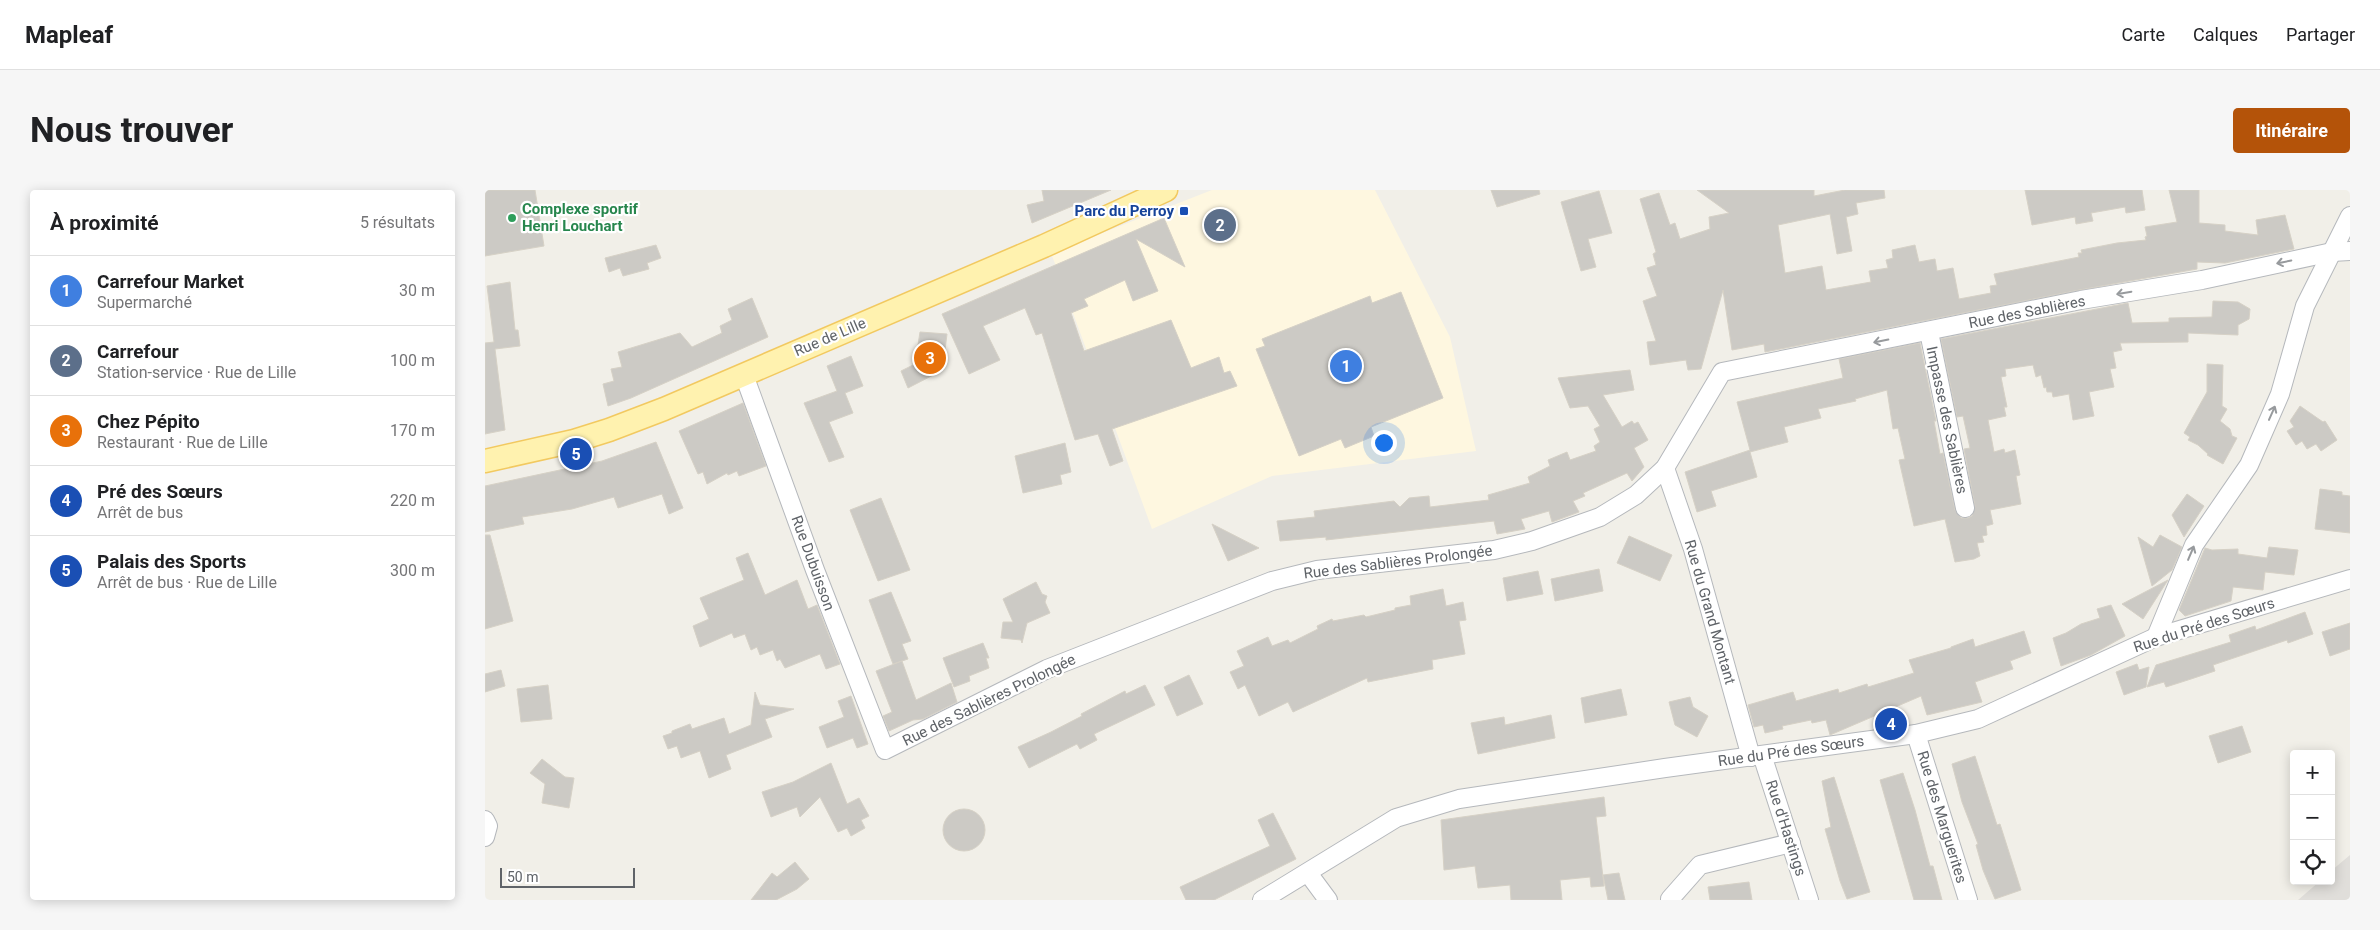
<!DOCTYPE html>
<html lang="fr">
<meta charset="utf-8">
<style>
body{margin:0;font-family:Roboto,sans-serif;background:#f6f6f6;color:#202124}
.controls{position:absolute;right:15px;bottom:15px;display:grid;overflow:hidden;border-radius:5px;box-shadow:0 2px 12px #0003}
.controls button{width:45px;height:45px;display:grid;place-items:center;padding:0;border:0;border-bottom:1px solid #e0e0e0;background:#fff;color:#202124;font:25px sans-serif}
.scale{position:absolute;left:15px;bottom:12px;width:135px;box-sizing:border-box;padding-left:5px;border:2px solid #5f6368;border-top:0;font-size:14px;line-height:18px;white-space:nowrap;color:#5f6368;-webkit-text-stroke:4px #fff;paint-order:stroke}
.you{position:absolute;left:898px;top:252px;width:18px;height:18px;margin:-12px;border:4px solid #fff;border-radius:50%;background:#1a73e8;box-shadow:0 0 0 8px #1a73e833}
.badge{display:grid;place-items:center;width:32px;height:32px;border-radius:50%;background:#b45309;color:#fff;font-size:16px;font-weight:700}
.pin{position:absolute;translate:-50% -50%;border:2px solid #fff;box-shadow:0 1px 5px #0006}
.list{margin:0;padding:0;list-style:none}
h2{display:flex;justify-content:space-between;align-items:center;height:65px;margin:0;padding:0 20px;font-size:21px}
h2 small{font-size:16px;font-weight:400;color:#757577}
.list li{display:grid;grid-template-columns:32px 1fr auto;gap:15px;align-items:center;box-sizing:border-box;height:70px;padding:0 20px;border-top:1px solid #e0e0e0}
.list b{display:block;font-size:19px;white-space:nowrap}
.list p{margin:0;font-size:16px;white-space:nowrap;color:#757577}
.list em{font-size:16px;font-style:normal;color:#757577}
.icon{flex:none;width:28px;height:28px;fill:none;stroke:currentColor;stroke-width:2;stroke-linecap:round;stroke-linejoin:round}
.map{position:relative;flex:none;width:1865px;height:710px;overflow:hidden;border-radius:5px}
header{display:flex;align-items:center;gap:30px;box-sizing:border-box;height:70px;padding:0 25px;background:#fff;border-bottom:1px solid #e0e0e0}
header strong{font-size:24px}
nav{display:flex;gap:28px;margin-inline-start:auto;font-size:18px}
.intro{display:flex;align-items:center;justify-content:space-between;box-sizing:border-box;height:120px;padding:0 30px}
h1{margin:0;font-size:35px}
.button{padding:12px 22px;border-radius:5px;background:#b45309;color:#fff;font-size:18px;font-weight:700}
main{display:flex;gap:30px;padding:0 30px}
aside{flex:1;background:#fff;border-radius:5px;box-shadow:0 2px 12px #0003}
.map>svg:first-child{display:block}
</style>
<header>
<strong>Mapleaf</strong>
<nav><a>Carte</a><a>Calques</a><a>Partager</a></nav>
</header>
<div class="intro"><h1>Nous trouver</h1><a class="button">Itinéraire</a></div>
<main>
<aside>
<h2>À proximité<small>5 résultats</small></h2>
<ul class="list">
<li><span class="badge" style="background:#3f7fe0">1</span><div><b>Carrefour Market</b><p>Supermarché</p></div><em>30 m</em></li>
<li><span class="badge" style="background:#5c6f8a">2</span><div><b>Carrefour</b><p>Station-service · Rue de Lille</p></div><em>100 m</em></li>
<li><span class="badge" style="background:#e8710a">3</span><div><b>Chez Pépito</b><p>Restaurant · Rue de Lille</p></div><em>170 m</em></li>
<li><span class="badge" style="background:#1a4fb4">4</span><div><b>Pré des Sœurs</b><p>Arrêt de bus</p></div><em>220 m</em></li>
<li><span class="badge" style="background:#1a4fb4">5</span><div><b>Palais des Sports</b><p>Arrêt de bus · Rue de Lille</p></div><em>300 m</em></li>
</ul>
</aside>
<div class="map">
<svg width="1865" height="710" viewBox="0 0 1865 710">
<rect width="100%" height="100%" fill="#f1efe8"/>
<path fill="#fef7e0" d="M727 0H890L965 147 991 261 787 286 667 339 566 63Z"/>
<path fill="#e0deda" d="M1865 665V710H1813L1835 691H1846V681Z"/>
<g fill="#cccac5" stroke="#d6d1c6">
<path d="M0 0H50L59 56 0 66Z"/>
<path d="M557 0H626L547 33 542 15 559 11Z"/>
<path d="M1006 0H1054L1055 4 1012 17Z"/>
<path d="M1212 0H1329V6L1360 0H1399L1400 8 1371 13 1373 24 1361 27 1367 61 1352 64 1345 24 1293 35 1300 83 1337 76 1341 100 1386 92 1384 81 1403 78 1401 70 1408 68 1407 60 1430 55 1434 72 1450 69 1452 81 1468 78 1474 109 1506 103 1505 96 1512 95 1509 84 1594 67 1593 63H1597L1596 60 1632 53 1661 50 1660 47 1662 46 1660 37 1692 32 1684 0H1714V33L1740 35V41L1773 45 1771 30 1800 25 1809 59 1740 73 1712 72V79L1594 100 1280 162 1279 154 1247 160 1238 100 1216 179 1203 180 1201 170 1165 175 1162 152 1171 151 1158 111 1172 106 1162 78 1171 75 1168 64 1171 62 1155 9 1174 3 1185 35 1190 33 1195 49 1225 39 1224 27 1244 23Z"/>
<path d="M1540 0H1657L1660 20 1641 23 1640 17 1606 23 1608 31 1591 34 1590 27 1547 35Z"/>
<path d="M1114 1 1127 43 1103 49 1111 77 1096 81 1076 12Z"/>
<path d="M679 28 700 77 651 49 673 101 648 111 640 90 599 109 603 116 586 123 599 161 686 130 706 178 734 167 739 183 745 181 752 196 627 239 638 271 625 276 613 244 590 250 557 143 551 145 540 118 498 136 515 170 484 184 457 124Z"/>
<path d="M171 55 176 68 162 73 164 79 138 86 135 78 124 82 120 68Z"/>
<path d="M25 92 30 140H33L35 156 10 159 20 240 0 244V153L9 152 2 96Z"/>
<path d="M916 102 958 208 886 237 889 246 860 258 856 249 814 266 771 159 780 156 777 149 885 106 887 113Z"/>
<path d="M267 108 283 147 146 208 123 216 118 194 129 191 126 179 137 177 133 162 195 143 207 157 237 143 235 136 247 130 243 119Z"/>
<path d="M1728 111 1753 112 1765 119 1764 129 1753 135V145L1703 143V152L1635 153 1637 160 1628 162 1631 178 1625 179 1629 197 1604 202 1609 226 1588 230 1584 204 1568 207 1567 202H1562L1561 197 1559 198 1556 185 1551 187 1548 175 1520 179 1521 186 1516 187 1522 217H1519L1521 226 1503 230 1509 262 1519 259 1520 263 1530 260 1535 285 1531 286 1536 314 1505 320 1508 334 1501 336 1502 345 1497 346 1499 352 1492 353 1495 366 1489 369 1470 372 1460 329 1429 336 1414 270 1420 269 1413 238 1408 239 1402 200 1370 209 1371 211 1333 219 1336 228 1299 237 1303 252 1265 262 1272 287 1226 301 1231 316 1212 322 1200 282 1265 260 1252 212 1358 188 1354 169 1435 153 1451 231H1449L1455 264 1458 263 1470 320 1476 328H1483L1487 326 1490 316 1479 259 1485 258 1478 226 1472 227 1456 149 1643 113 1647 133 1684 132V128L1727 127Z"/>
<path d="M435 142 462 144 458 176 454 175V182L423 198 416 181 430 174Z"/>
<path d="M366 166 378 196 360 203 368 223 344 232 359 267 344 272 319 213 352 201 342 176Z"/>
<path d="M1722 174 1738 175 1737 216 1742 219 1735 231 1745 239 1747 246 1752 248 1738 274 1722 265 1723 264 1713 255 1703 250 1705 247 1699 243 1722 202Z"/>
<path d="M1145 180 1149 200 1118 205 1137 237 1147 231 1149 234 1153 232 1163 250 1149 258 1159 277 1147 291 1142 283 1098 303 1100 306 1088 311 1094 322 1067 332 1064 321 1036 329 1040 339 1012 344 1009 331 841 350V347L795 351 792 331 830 327 829 321 909 311 915 317 924 308 944 306 945 317 1004 310 1003 305 1045 293 1043 287 1065 276 1063 270 1082 262 1085 270 1111 261 1109 256 1115 252 1109 239 1115 236 1103 216 1085 218 1073 188Z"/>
<path d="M258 213 281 276 254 286 252 281 243 285 242 283 222 294 218 282 213 284 194 241Z"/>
<path d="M1815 216 1838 232 1840 231 1852 250 1836 261 1831 254 1822 259 1817 251 1811 255 1802 241 1809 237 1805 231Z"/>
<path d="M171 252 198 318 184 324 177 304 133 318 129 307 87 319 37 327 39 334 0 342V296L117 271Z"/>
<path d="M580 253 586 282 575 285 577 294 538 303 530 266Z"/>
<path d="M1835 299 1857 302V305L1865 306V343L1830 339Z"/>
<path d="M1702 304 1719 316 1699 347 1687 325Z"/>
<path d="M396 308 425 380 393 391 365 320Z"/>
<path d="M727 334 774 358 743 371Z"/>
<path d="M0 345H5L28 431 0 439Z"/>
<path d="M1675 345 1697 357 1687 380 1667 396 1653 347 1668 357Z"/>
<path d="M1144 346 1187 365 1175 391 1132 373Z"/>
<path d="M1784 357 1813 360 1809 385 1780 382 1778 400 1748 397 1746 411 1700 426 1694 420 1720 358 1727 360 1753 359V364L1782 368Z"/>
<path d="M263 363 280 405 312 390 323 419 332 415 355 474 341 479 335 464 300 478 295 469 292 471 288 460 275 465 272 457 266 460 260 444 249 448 247 443 215 457 208 436 224 429 215 408 259 390 251 368Z"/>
<path d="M1114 379 1118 401 1070 411 1066 389Z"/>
<path d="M1053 381 1058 404 1022 411 1018 388Z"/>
<path d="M1683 390 1658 429 1637 414Z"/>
<path d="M551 392 557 404 562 406 560 412 565 423 542 433 537 453 536 450 516 448 518 432H528L518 409Z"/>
<path d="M958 399 961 416 978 412 981 430 974 431 980 464 947 470 948 479 883 492 882 488 808 522 803 512 774 526 760 495 753 499 745 482 759 476 752 461 783 447 787 456 803 450 805 453 833 439 832 436 847 429 848 431 879 425 881 427 910 420V418L926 415 925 406Z"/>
<path d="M406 402 426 451 417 454 423 469 408 474 384 410Z"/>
<path d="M1626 415 1640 446 1606 465 1576 476 1568 448 1581 443 1596 434 1615 428 1612 419Z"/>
<path d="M1820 422 1828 444 1803 453 1802 450 1728 475 1730 481 1706 489 1681 497 1679 492 1662 497 1671 475 1746 452 1744 445 1770 436 1771 440Z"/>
<path d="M1865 433V459L1845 466 1837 442Z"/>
<path d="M1539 441 1546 463 1525 471 1528 479 1490 492 1497 512 1442 525 1436 506 1345 545 1341 530 1327 533 1326 530 1297 536 1298 539 1280 543 1278 535 1269 537 1263 515 1308 502 1311 511 1353 499 1354 503 1382 494 1383 497 1429 483 1424 470 1466 458V457L1488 449 1490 457Z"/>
<path d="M498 453 504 468H501L504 478 484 486 485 491 469 497 458 468Z"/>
<path d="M417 471 431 510 466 493 472 512 438 529 428 530 404 541 398 526 407 522 391 481Z"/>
<path d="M1652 474 1654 480 1664 477 1661 497 1639 505 1631 482Z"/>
<path d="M16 480 20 496 0 502V484Z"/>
<path d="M704 485 718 514 692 526 679 497Z"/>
<path d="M63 495 67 529 36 532 32 499Z"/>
<path d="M660 495 670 515 609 544 612 550 595 559 592 554 544 578 533 557 566 542 597 526 596 524 640 501 641 504Z"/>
<path d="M1136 499 1142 525 1100 533 1096 508Z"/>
<path d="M270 502 275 515 309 519 280 529 287 547 241 565 246 579 224 588 215 561 196 568 192 556 183 559 178 546 187 543V541L205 534 207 539 239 528 244 544 266 535Z"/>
<path d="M366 506 383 554 372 558 368 548 342 558 334 537 359 527 353 511Z"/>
<path d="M1205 507 1208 517 1223 526 1212 547 1190 535 1184 512Z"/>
<path d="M1066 525 1070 548 993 564 986 533 1019 527 1020 535Z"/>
<path d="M1757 536 1766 562 1733 573 1724 546Z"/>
<path d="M1490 566 1512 635 1515 634 1536 700 1510 709 1498 680 1491 655 1493 654 1477 612 1467 574Z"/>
<path d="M57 569 80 587 89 588 84 618 57 613 60 594 45 583Z"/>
<path d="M346 573 362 614 374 608 384 626 376 630 380 638 366 646 362 638 353 642 335 607 315 627 312 617 286 627 277 602 308 592Z"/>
<path d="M1418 583 1430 620 1445 676H1448L1457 710H1429L1395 590Z"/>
<path d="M1349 587 1385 702 1362 709 1355 691 1340 639 1346 637 1337 591Z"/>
<path d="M1119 607 1121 626 1111 627 1119 696 1106 697 1105 687 1075 690 1077 710H1026L1025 695 993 698 990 676 959 680 956 630Z"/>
<circle cx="479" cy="640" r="21"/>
<path d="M788 623 811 669 729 710H701L695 697 785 656 773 630Z"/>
<path d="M310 672 324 689 312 699 291 710H266L287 683 292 687Z"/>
<path d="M1134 683 1140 710H1123L1118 685Z"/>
<path d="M1264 692 1267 710H1225L1223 697Z"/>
</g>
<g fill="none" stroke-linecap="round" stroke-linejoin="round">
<defs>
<g id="minor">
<path d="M1444 142 1480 318"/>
<path d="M259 185 330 380 400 560 562 479 787 391 832 380 1009 360 1047 351 1115 327 1151 305 1180 278 1237 182 1596 110 1717 90 1847 62 1865 61"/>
<path d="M1180 278 1208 359 1266 567"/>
<path d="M1671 447 1709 355 1764 275 1795 204 1820 116 1865 26"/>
<path d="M1431 544 1483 710"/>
<path d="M1277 565 1324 710"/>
<path d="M0 630 3 636 0 647"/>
<path d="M823 683 843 710"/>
<path d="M1185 709 1215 675 1306 653"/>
<path d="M777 710 911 628 974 609 1180 578 1431 544 1493 529 1671 447 1865 389"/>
</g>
<path id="major" d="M0 271 89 251 124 240 179 219 559 56 681 0"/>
</defs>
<use href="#minor" stroke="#b5b8bc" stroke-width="20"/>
<use href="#major" stroke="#f2c960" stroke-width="25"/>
<use href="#minor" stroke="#fff" stroke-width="18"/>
<use href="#major" stroke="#fff2af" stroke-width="22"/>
</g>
<defs><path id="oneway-shaft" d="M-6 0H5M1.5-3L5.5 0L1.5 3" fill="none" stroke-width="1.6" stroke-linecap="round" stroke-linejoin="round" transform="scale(1.25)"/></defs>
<g stroke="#979a9d">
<use href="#oneway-shaft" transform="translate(1799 72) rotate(168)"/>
<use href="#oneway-shaft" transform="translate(1639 103) rotate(170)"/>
<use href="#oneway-shaft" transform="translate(1396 151) rotate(169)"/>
<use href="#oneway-shaft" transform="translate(1787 223) rotate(-66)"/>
<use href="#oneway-shaft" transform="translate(1706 363) rotate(-67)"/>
</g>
<rect fill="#1a4fb4" stroke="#fff" stroke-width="2" x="694" y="16" width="10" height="10" rx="2.5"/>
<circle fill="#2e9e5b" stroke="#fff" stroke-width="2" cx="27" cy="28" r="5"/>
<g text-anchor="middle" stroke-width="4.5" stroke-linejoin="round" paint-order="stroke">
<g font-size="15" font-weight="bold" fill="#27864d" stroke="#fff" text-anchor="start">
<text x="37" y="24">Complexe sportif<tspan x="37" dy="17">Henri Louchart</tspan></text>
</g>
<g font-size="15" font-weight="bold" fill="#164399" stroke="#fff" text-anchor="end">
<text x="689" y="26">Parc du Perroy</text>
</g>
<g font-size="15" fill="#5f6368" stroke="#fff">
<text transform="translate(1542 122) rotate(-11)" y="5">Rue des Sablières</text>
<text transform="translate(345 147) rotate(-23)" y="5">Rue de Lille</text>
<text transform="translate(1462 230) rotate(78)" y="5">Impasse des Sablières</text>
<text transform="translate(913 372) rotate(-7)" y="5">Rue des Sablières Prolongée</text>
<text transform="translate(328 373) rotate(70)" y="5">Rue Dubuisson</text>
<text transform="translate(1225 422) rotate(74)" y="5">Rue du Grand Montant</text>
<text transform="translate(1719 435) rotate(-18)" y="5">Rue du Pré des Sœurs</text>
<text transform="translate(504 510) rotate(-26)" y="5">Rue des Sablières Prolongée</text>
<text transform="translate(1306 561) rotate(-8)" y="5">Rue du Pré des Sœurs</text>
<text transform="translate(1457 627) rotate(73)" y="5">Rue des Marguerites</text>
<text transform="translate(1301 638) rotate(72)" y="5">Rue d'Hastings</text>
</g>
</g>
</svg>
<div class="controls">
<button>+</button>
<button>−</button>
<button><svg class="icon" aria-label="locate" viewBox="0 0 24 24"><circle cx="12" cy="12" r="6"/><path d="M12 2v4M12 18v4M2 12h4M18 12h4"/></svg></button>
</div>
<div class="scale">50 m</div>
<div class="you"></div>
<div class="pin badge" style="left:861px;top:176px;background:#3f7fe0">1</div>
<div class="pin badge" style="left:735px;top:35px;background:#5c6f8a">2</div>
<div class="pin badge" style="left:445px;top:168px;background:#e8710a">3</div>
<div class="pin badge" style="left:1406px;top:534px;background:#1a4fb4">4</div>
<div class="pin badge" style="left:91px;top:264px;background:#1a4fb4">5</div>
</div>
</main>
